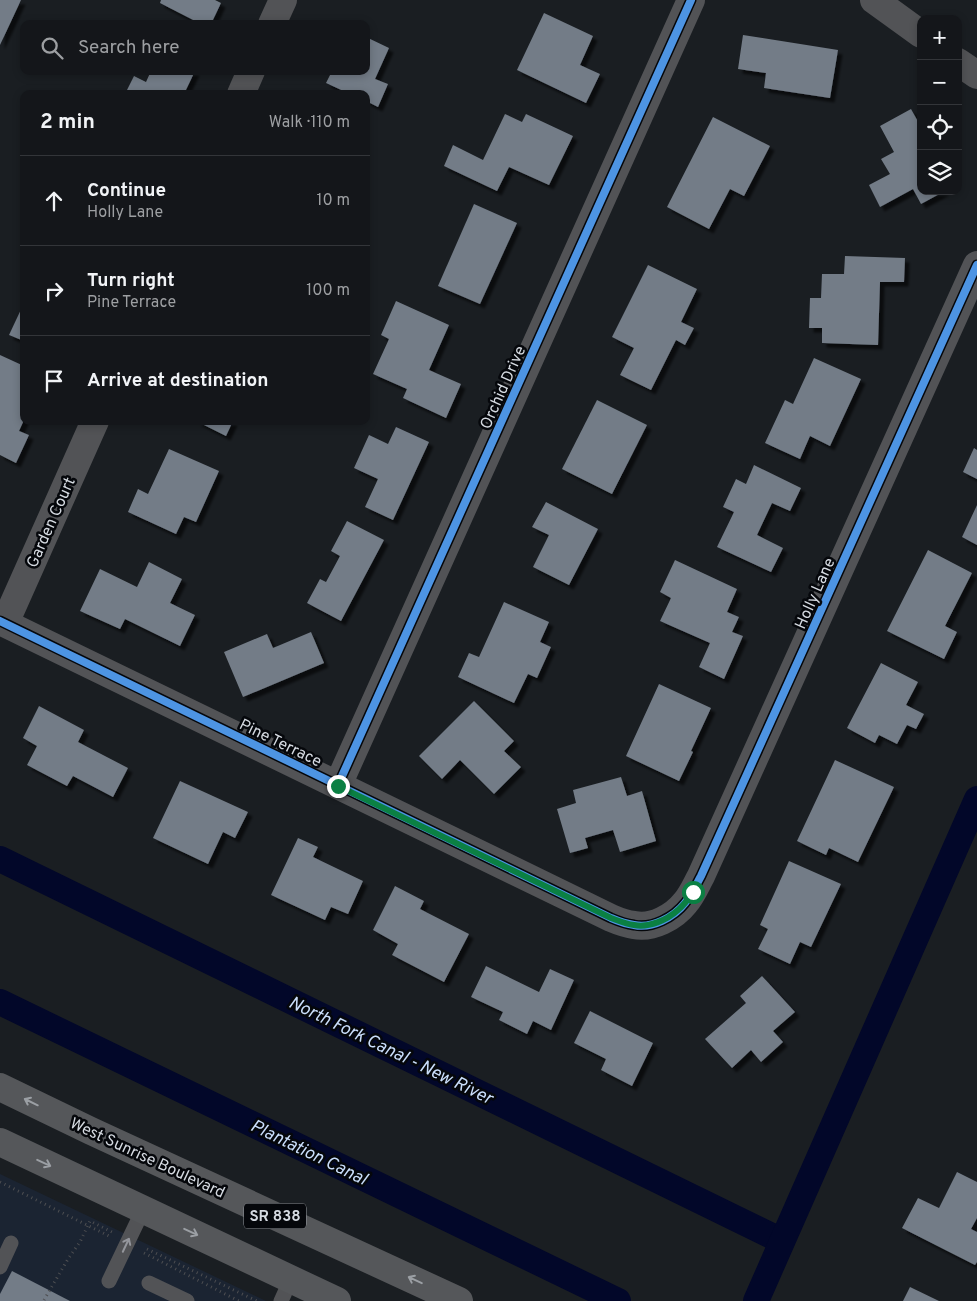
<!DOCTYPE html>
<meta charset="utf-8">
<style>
body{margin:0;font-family:Overpass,sans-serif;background:#1d1f23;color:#f1f3f6}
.controls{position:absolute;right:15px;top:15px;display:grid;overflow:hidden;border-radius:10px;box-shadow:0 2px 8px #0003}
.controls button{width:45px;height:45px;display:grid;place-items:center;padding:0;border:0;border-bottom:1px solid #333539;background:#14161a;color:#f1f3f6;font:25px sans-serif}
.stop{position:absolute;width:15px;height:15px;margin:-11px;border:4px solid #0b8043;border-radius:50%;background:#fff}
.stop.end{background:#0b8043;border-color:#fff;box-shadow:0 1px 5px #0008}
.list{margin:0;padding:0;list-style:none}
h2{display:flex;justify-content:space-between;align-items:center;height:65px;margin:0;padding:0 20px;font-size:21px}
h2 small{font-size:16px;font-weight:400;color:#9d9fa2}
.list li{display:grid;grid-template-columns:32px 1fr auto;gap:15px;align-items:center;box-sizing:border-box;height:90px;padding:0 20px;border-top:1px solid #333539}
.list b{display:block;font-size:19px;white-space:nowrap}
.list p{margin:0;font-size:16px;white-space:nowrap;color:#9d9fa2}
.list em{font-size:16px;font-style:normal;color:#9d9fa2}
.icon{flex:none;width:28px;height:28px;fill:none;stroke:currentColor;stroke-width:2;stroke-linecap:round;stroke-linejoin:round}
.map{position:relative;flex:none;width:977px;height:1301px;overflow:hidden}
.search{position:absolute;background:#14161a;box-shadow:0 2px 8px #0003;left:20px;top:20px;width:350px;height:55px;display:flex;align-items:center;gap:12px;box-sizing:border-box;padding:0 18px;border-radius:10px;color:#9d9fa2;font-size:19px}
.panel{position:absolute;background:#14161a;box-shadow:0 2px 8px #0003;left:20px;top:90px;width:350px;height:335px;border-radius:10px}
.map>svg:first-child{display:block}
</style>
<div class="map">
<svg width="977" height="1301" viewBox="0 0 977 1301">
<defs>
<filter id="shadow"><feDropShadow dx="4.5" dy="4.5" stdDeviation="1" flood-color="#0009"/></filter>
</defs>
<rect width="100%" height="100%" fill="#1a1e22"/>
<path fill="#1b2432" d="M0 1174 266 1301H0Z"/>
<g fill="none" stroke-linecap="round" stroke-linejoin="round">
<g stroke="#020729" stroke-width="26">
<path d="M0 859 782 1241"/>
<path d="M0 1002 618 1301"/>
<path d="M756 1301 977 799"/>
</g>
</g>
<g fill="#737c87" filter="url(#shadow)">
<path d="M0 0H21L0 45Z"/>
<path d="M161 0H215L221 3 211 24H201L160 3Z"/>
<path d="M544 13 593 36 580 65 600 74 586 103 517 70Z"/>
<path d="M743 35 838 50 830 98 764 88 766 73 738 69Z"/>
<path d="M366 37 389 48 375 79 388 84 378 107 366 101V94H350L326 83 332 71H366Z"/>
<path d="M151 71H195L184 94H125L134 76 146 82Z"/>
<path d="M911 109 921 127V191H945L921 204 913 189 880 207 869 185 890 174 881 159 894 152 880 126Z"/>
<path d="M505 114 522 122 526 114 573 136 549 185 509 167 497 191 444 166 453 145 483 160Z"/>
<path d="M713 117 770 146 744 196 730 189 709 229 667 207Z"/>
<path d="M474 204 517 223 480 304 438 286Z"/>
<path d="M845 256 905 258 904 282H880L878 345 822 343V328H809L810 298H821L822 274H844Z"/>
<path d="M648 265 697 289 681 322 694 328 685 345 676 340 651 390 620 375 634 348 612 337Z"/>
<path d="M396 301 449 325 429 370 461 384 446 418 403 398 407 389 373 374 389 339 381 335Z"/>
<path d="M24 303V341L9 335Z"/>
<path d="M0 355 24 366V420L19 431 29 435 16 463 0 455Z"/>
<path d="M814 358 861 379 830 446 810 436 800 459 765 443 785 400 793 404Z"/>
<path d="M597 400 647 425 612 494 562 469Z"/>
<path d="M196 421H233L226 436Z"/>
<path d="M396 427 429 442 393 520 365 507 378 479 354 468 369 435 388 444Z"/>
<path d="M974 448 977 450V479L963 472Z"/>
<path d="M169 449 219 471 196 522 184 517 176 534 128 512 138 489 148 494Z"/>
<path d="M754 465 801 488 790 511 772 503 757 535 783 548 771 572 717 547 734 512 723 507 736 479 746 484Z"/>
<path d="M546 502 598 529 569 585 533 567 549 535 532 527Z"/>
<path d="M977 505V545L962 537Z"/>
<path d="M347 521 384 540 341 621 307 603 320 579 326 582 340 556 331 551Z"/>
<path d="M928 550 972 573 945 626 957 632 944 659 887 631Z"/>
<path d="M675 560 737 589 727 612 739 617 732 632 743 636 724 679 699 667 710 643 660 621 671 598 660 592Z"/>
<path d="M149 562 182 579 170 603 195 615 180 646 125 619 120 629 80 611 100 569 137 587Z"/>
<path d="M504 602 549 622 540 642 551 647 537 678 528 674 514 703 458 677 469 653 479 657Z"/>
<path d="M311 632 324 663 243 697 224 652 267 634 273 648Z"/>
<path d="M881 663 918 682 906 705 924 714 916 729 907 725 897 744 879 735 875 743 847 728Z"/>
<path d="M659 684 711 708 691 751 693 752 679 781 626 756Z"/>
<path d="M474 701 514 741 504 751 521 767 494 794 460 760 442 779 419 756Z"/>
<path d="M39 706 84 730 78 742 128 768 113 797 73 776 67 786 27 765 37 746 23 738Z"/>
<path d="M835 760 894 787 858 862 829 848 826 855 797 841Z"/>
<path d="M621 777 627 796 642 791 656 841 620 852 613 830 585 838 588 848 570 853 557 809 576 803 573 790Z"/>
<path d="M180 781 248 812 235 838 223 832 208 864 153 838Z"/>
<path d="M298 838 318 847 313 857 363 881 348 914 331 907 325 920 271 895Z"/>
<path d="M789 861 841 884 811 947 800 942 790 964 758 949 768 929 760 925Z"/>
<path d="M395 886 424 901 420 909 469 934 444 982 392 955 398 944 373 930Z"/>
<path d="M486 966 539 992 550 969 574 980 551 1030 533 1021 527 1034 499 1020 503 1012 471 997Z"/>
<path d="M762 976 795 1012 773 1031 783 1042 761 1062 751 1050 732 1068 705 1039 746 1003 740 996Z"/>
<path d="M590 1011 653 1043 632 1086 601 1070 606 1059 574 1043Z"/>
<path d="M957 1172 977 1182V1218L971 1229 977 1232V1262L975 1265 902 1228 918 1198 939 1208Z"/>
<path d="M12 1271 70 1301H0V1294Z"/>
<path d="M910 1287 939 1301H903Z"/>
</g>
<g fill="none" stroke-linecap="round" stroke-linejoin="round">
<g stroke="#4e4f52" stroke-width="3" stroke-dasharray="1 4" stroke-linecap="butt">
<path d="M0 1182 109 1236"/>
<path d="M147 1249 257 1301"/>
<path d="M144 1253 239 1301"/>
<path d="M44 1300 68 1259 80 1242 90 1221 112 1232"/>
</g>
<g stroke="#525356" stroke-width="15">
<path d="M0 1267 11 1243"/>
<path d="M109 1281 143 1210"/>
<path d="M149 1283 187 1301"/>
<path d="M281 1301 291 1279"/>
</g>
<g stroke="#525356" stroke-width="28">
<path d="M272 24 283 0"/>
<path d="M241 94 251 71"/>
<path d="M0 621 611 918C618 921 626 924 634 925 652 929 674 917 685 903 692 895 696 885 701 876L977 265"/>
<path d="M5 623 95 421"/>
<path d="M338 785 691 0"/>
</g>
<g stroke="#525356" stroke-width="28">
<path d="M874 0 921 34"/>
<path d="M958 62 977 75"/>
</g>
<g stroke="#55575a" stroke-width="28">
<path d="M0 1087 91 1131 459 1301"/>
<path d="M0 1142 337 1301"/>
</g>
<defs>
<g id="cycleway">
<path d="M0 621 611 918C618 921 626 924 634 925 652 929 674 917 685 903 692 895 696 885 701 876L977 265"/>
<path d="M338 785 691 0"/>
</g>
</defs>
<use href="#cycleway" stroke="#05070b" stroke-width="11"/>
<use href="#cycleway" stroke="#4d94e3" stroke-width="8"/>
</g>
<defs><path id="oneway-shaft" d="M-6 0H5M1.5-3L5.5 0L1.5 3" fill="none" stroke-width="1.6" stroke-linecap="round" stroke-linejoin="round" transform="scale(1.25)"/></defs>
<g stroke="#9b9fa4">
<use href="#oneway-shaft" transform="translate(31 1102) rotate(-154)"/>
<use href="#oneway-shaft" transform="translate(44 1163) rotate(25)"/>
<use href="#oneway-shaft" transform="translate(191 1232) rotate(25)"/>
<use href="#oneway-shaft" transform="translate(415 1280) rotate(-155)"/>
</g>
<use stroke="#94969c" href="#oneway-shaft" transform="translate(126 1245) rotate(-65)"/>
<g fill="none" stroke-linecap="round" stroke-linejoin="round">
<path stroke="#0b8043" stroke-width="6" d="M338 786 611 918C619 921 626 924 634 925 649 928 667 920 678 910 684 905 689 898 693 892"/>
</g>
<g text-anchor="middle" stroke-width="5" stroke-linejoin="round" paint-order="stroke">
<rect fill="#05070b" stroke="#979ba1" stroke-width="1" x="244" y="1203.5" width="62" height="25" rx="4"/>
<g font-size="15" font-weight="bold" fill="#d5dae1">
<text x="275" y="1221">SR 838</text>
</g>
<g font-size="16" fill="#d5dae1" stroke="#05070b">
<text transform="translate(502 387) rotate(-66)" y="6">Orchid Drive</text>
<text transform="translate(50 522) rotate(-66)" y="6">Garden Court</text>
<text transform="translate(814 593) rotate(-66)" y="6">Holly Lane</text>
<text transform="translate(281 742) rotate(26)" y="6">Pine Terrace</text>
<text transform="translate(148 1157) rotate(25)" y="6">West Sunrise Boulevard</text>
</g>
<g font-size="18" font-style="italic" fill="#cadefb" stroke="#05070b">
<text transform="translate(391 1050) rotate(26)" y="6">North Fork Canal - New River</text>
<text transform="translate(309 1152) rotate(26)" y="6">Plantation Canal</text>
</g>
</g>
</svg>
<div class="controls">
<button>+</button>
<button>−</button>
<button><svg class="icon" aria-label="locate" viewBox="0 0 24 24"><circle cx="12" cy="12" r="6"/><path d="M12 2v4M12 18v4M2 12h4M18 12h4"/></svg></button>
<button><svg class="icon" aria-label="layers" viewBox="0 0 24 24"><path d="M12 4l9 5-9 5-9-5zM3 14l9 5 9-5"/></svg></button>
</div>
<div class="stop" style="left:693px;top:892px"></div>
<div class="stop end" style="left:338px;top:786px"></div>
<div class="search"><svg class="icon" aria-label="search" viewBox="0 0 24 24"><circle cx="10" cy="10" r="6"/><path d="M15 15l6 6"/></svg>Search here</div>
<section class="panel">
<h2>2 min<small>Walk · 110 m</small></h2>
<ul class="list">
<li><svg class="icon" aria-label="ahead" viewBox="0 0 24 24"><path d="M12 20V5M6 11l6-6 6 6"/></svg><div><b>Continue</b><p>Holly Lane</p></div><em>10 m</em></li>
<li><svg class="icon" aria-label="right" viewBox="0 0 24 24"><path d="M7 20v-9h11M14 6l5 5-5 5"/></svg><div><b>Turn right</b><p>Pine Terrace</p></div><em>100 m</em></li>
<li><svg class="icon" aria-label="arrive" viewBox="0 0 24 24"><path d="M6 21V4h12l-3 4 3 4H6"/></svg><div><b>Arrive at destination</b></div></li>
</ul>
</section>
</div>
